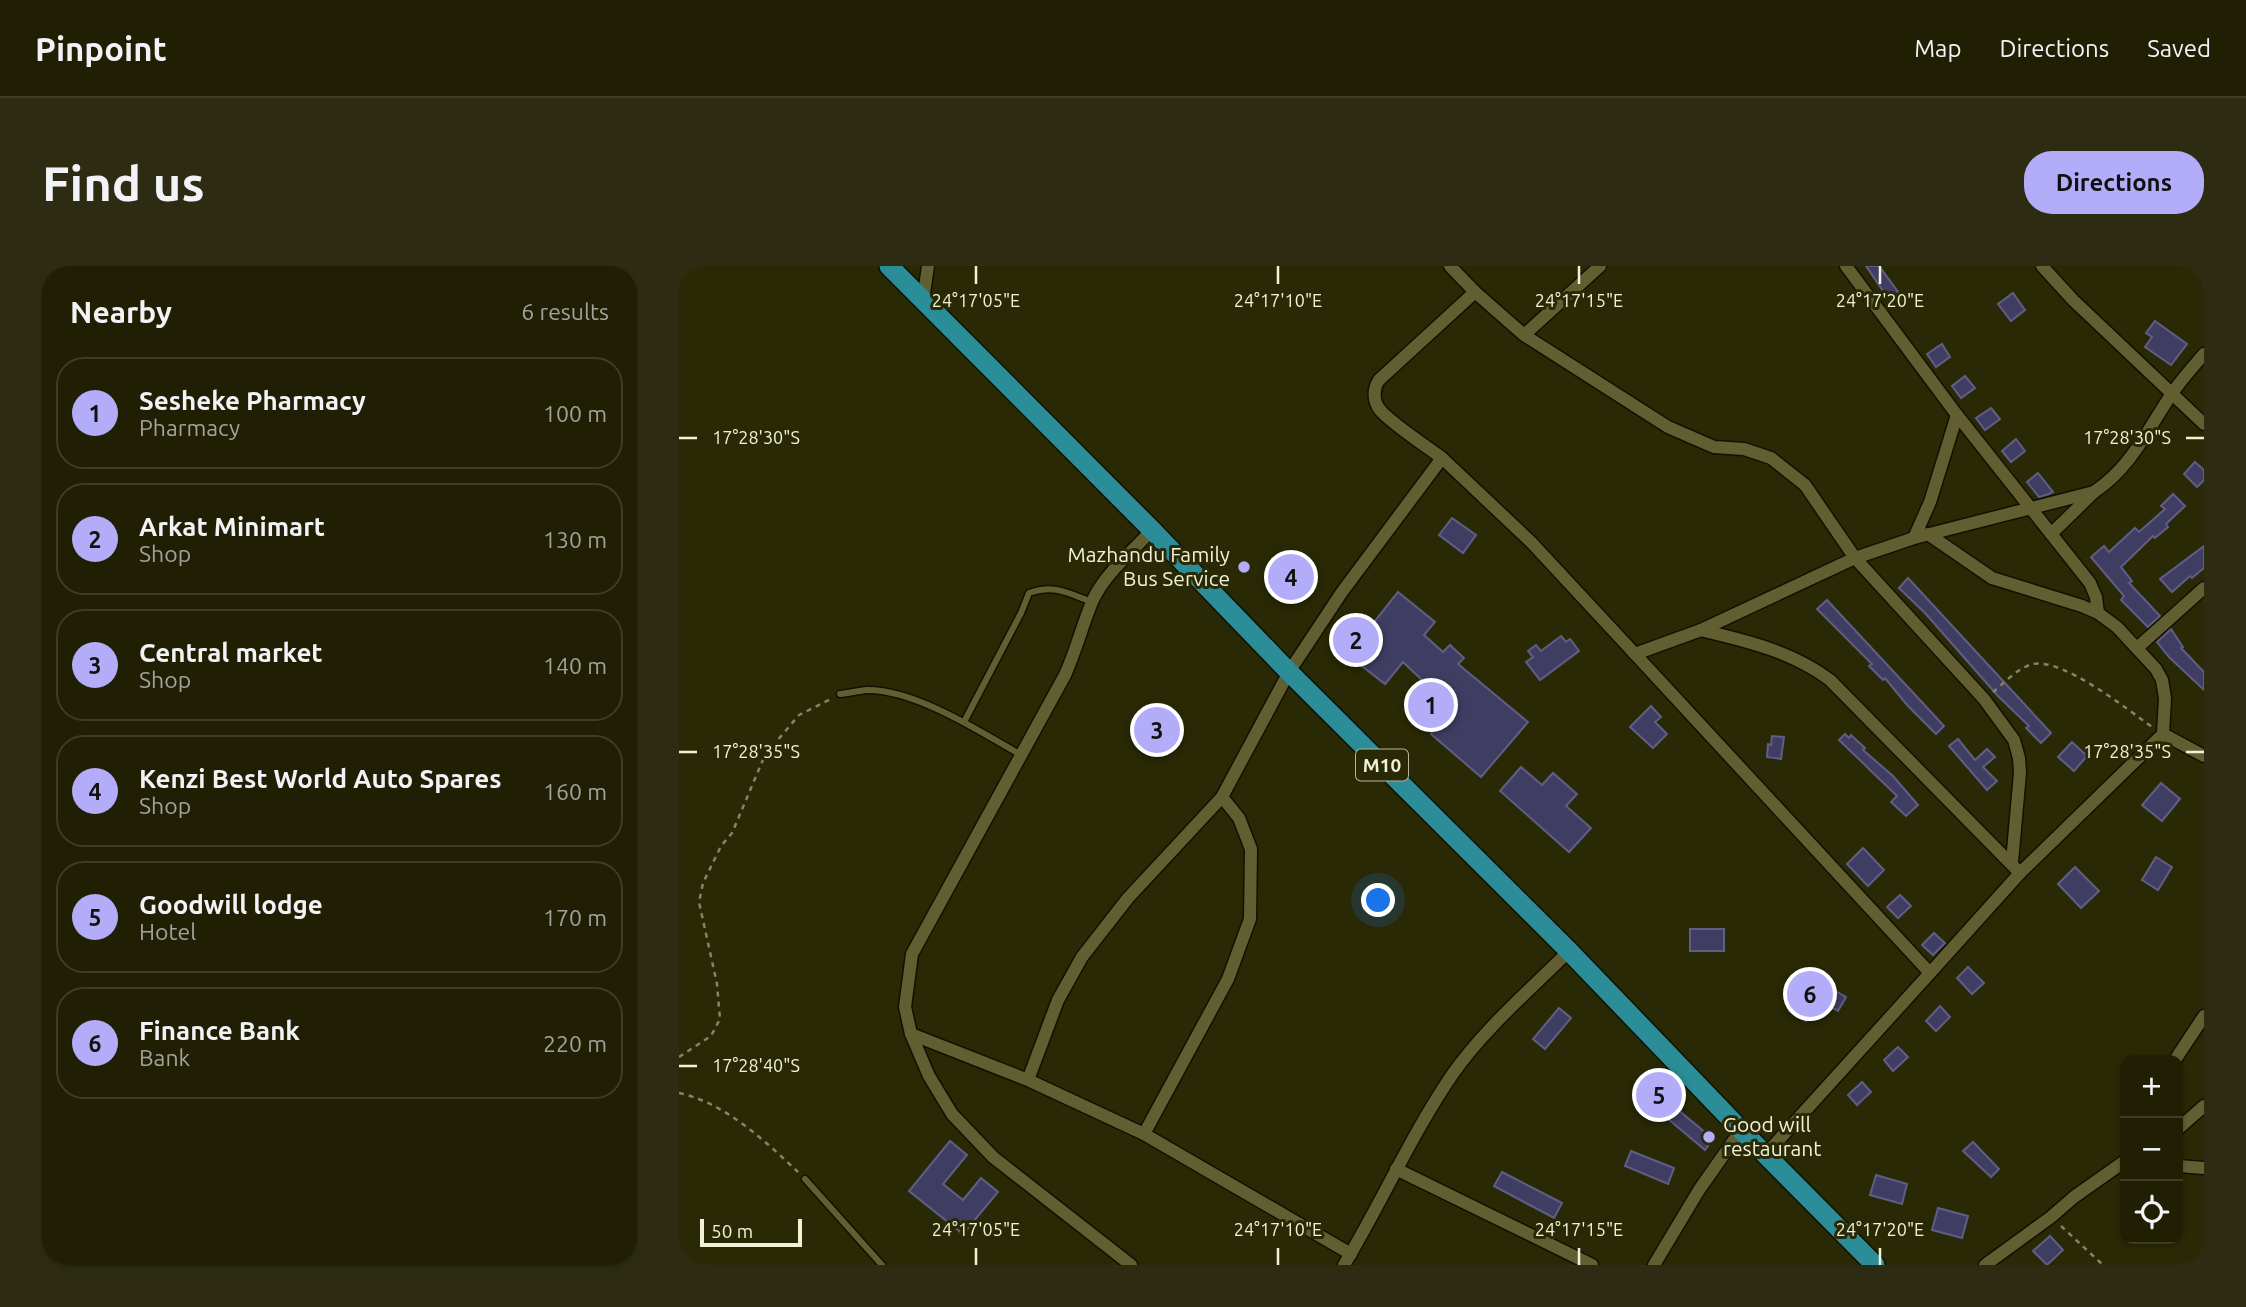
<!DOCTYPE html>
<meta charset="utf-8">
<style>
body{margin:0;font-family:Ubuntu,sans-serif;background:#2d2c13;color:#f1f3f6}
.controls{position:absolute;right:21px;bottom:21px;display:grid;overflow:hidden;border-radius:14px;box-shadow:0 2px 5px #0004}
.controls button{width:63px;height:63px;display:grid;place-items:center;padding:0;border:0;border-bottom:2px solid #3d3d26;background:#201f04;color:#f1f3f6;font:35px sans-serif}
.scale{position:absolute;left:21px;bottom:18px;width:102px;box-sizing:border-box;padding-left:7px;border:4px solid #f1f1d8;border-top:0;font-size:19px;line-height:24px;white-space:nowrap;color:#f1f1d8;-webkit-text-stroke:5px #2a2906;paint-order:stroke}
.you{position:absolute;left:700px;top:635px;width:24px;height:24px;margin:-18px;border:5px solid #fff;border-radius:50%;background:#1a73e8;box-shadow:0 0 0 10px #1a73e833}
.badge{display:grid;place-items:center;width:46px;height:46px;border-radius:50%;background:#b3adf9;color:#111;font-size:23px;font-weight:700}
.pin{position:absolute;translate:-50% -50%;border:4px solid #fff;box-shadow:0 2px 7px #0006}
.list{margin:0;padding:0;list-style:none}
h2{display:flex;justify-content:space-between;align-items:center;height:91px;margin:0;padding:0 28px;font-size:30px}
h2 small{font-size:23px;font-weight:400;color:#a2a29a}
.list li{display:grid;grid-template-columns:46px 1fr auto;gap:21px;align-items:center;box-sizing:border-box;height:112px;margin:0 14px 14px;padding:0 14px;border:2px solid #3d3d26;border-radius:28px}
.list b{display:block;font-size:26px;white-space:nowrap}
.list p{margin:0;font-size:23px;white-space:nowrap;color:#a2a29a}
.list em{font-size:23px;font-style:normal;color:#a2a29a}
.icon{flex:none;width:38px;height:38px;fill:none;stroke:currentColor;stroke-width:2;stroke-linecap:round;stroke-linejoin:round}
.map{position:relative;flex:none;width:1525px;height:999px;overflow:hidden;border-radius:28px}
header{display:flex;align-items:center;gap:42px;box-sizing:border-box;height:98px;padding:0 35px;background:#201f04;border-bottom:2px solid #3d3d26}
header strong{font-size:33px}
nav{display:flex;gap:38px;margin-inline-start:auto;font-size:24px}
.intro{display:flex;align-items:center;justify-content:space-between;box-sizing:border-box;height:168px;padding:0 42px}
h1{margin:0;font-size:49px}
.button{padding:18px 32px;border-radius:28px;background:#b3adf9;color:#111;font-size:24px;font-weight:700}
main{display:flex;gap:42px;padding:0 42px}
aside{flex:1;background:#201f04;border-radius:28px;box-shadow:0 2px 5px #0004}
.map>svg:first-child{display:block}
</style>
<header>
<strong>Pinpoint</strong>
<nav><a>Map</a><a>Directions</a><a>Saved</a></nav>
</header>
<div class="intro"><h1>Find us</h1><a class="button">Directions</a></div>
<main>
<aside>
<h2>Nearby<small>6 results</small></h2>
<ul class="list">
<li><span class="badge">1</span><div><b>Sesheke Pharmacy</b><p>Pharmacy</p></div><em>100 m</em></li>
<li><span class="badge">2</span><div><b>Arkat Minimart</b><p>Shop</p></div><em>130 m</em></li>
<li><span class="badge">3</span><div><b>Central market</b><p>Shop</p></div><em>140 m</em></li>
<li><span class="badge">4</span><div><b>Kenzi Best World Auto Spares</b><p>Shop</p></div><em>160 m</em></li>
<li><span class="badge">5</span><div><b>Goodwill lodge</b><p>Hotel</p></div><em>170 m</em></li>
<li><span class="badge">6</span><div><b>Finance Bank</b><p>Bank</p></div><em>220 m</em></li>
</ul>
</aside>
<div class="map">
<svg width="1525" height="999" viewBox="0 0 1525 999">
<rect width="100%" height="100%" fill="#2a2906"/>
<g fill="#403d63" stroke="#605d86" stroke-width="2">
<path d="M1187 0H1200L1225 34 1215 41Z"/>
<path d="M1334 27 1346 44 1332 55 1319 38Z"/>
<path d="M1476 55 1508 78 1492 99 1466 81 1473 71 1467 67Z"/>
<path d="M1263 78 1271 91 1257 101 1248 88Z"/>
<path d="M1286 110 1296 122 1282 132 1273 120Z"/>
<path d="M1312 142 1321 153 1306 164 1297 152Z"/>
<path d="M1337 173 1346 185 1332 196 1323 185Z"/>
<path d="M1516 196 1525 204V214L1518 221 1505 208Z"/>
<path d="M1359 207 1374 226 1370 228 1360 231 1348 216Z"/>
<path d="M1494 228 1506 240 1487 258 1489 261 1476 272 1474 270 1442 301 1453 315 1450 317 1481 350 1469 361 1442 334 1445 330 1412 291 1425 280 1430 286 1456 262 1460 266 1486 243 1482 240Z"/>
<path d="M773 252 797 269 784 287 760 269Z"/>
<path d="M1525 280V302L1513 312 1511 310 1493 326 1481 313Z"/>
<path d="M1229 312 1372 467 1362 477 1347 462 1350 460 1319 430 1246 347 1220 322Z"/>
<path d="M719 326 756 356 745 369 764 386 771 379 785 392 779 398 849 456 802 511 752 468 756 462 726 437 744 415 724 396 706 418 652 376 671 352 688 365Z"/>
<path d="M1148 334 1265 460 1257 468 1228 439 1206 412 1204 414 1190 400 1193 398 1138 343Z"/>
<path d="M1492 363 1504 381 1502 382 1525 406V424L1490 391 1478 376Z"/>
<path d="M882 370 887 376 891 373 900 385 861 414 847 396 854 391 849 385 857 379 862 385Z"/>
<path d="M972 440 982 451 976 456 988 468 974 482 951 461Z"/>
<path d="M1166 468 1170 472 1172 469 1186 482 1184 484 1214 510 1239 539 1227 550 1212 536 1218 530 1160 474Z"/>
<path d="M1093 470 1105 471 1102 493 1088 491 1089 478 1092 479Z"/>
<path d="M1279 473 1296 494 1308 483 1316 491 1304 501 1318 515 1308 524 1270 480Z"/>
<path d="M1393 476 1408 490 1395 505 1379 491Z"/>
<path d="M842 501 863 519 874 507 898 528 887 540 912 562 890 586 821 525Z"/>
<path d="M1482 517 1501 533 1483 555 1463 539Z"/>
<path d="M1184 582 1205 604 1189 620 1168 598Z"/>
<path d="M1477 591 1493 601 1479 624 1463 614Z"/>
<path d="M1396 601 1420 625 1402 642 1379 618Z"/>
<path d="M1221 629 1232 640 1219 652 1208 641Z"/>
<rect x="1011" y="663" width="34" height="22"/>
<path d="M1255 667 1266 677 1254 689 1243 679Z"/>
<path d="M1289 701 1305 717 1293 728 1278 712Z"/>
<path d="M1131 710 1167 731 1159 745 1139 734 1127 755 1110 745Z"/>
<path d="M1261 740 1271 751 1257 765 1247 755Z"/>
<path d="M880 742 892 752 866 783 854 773Z"/>
<path d="M1219 781 1229 791 1214 805 1205 794Z"/>
<path d="M1183 816 1192 826 1178 839 1169 829Z"/>
<path d="M979 827 1034 873 1026 884 970 837Z"/>
<path d="M271 875 288 889 264 918 284 934 302 912 319 926 284 968 230 925Z"/>
<path d="M1294 876 1320 903 1312 911 1284 885Z"/>
<path d="M952 885 995 902 989 918 946 900Z"/>
<path d="M823 906 883 937 875 952 815 920Z"/>
<path d="M1197 909 1228 918 1223 938 1191 929Z"/>
<path d="M1259 942 1289 950 1283 972 1253 964Z"/>
<path d="M1371 970 1384 984 1368 999 1354 985Z"/>
</g>
<g fill="none" stroke-linecap="round" stroke-linejoin="round">
<defs>
<g id="lane">
<path d="M161 428C170 427 179 425 188 424 235 423 302 466 342 489"/>
<path d="M285 456 342 347 350 327C375 318 389 327 413 336"/>
<path d="M126 913 203 999"/>
</g>
<g id="street">
<path d="M771 0 796 26"/>
<path d="M1167 0 1278 149 1251 236 1235 272"/>
<path d="M1363 0 1394 34 1525 158"/>
<path d="M244 35 249 0"/>
<path d="M845 69 989 161 1035 181 1065 183 1092 192 1126 219 1176 292 1305 433 1335 474 1340 492 1341 507 1333 596"/>
<path d="M1278 149 1411 317 1417 331 1419 347"/>
<path d="M763 192 852 276 956 388"/>
<path d="M1249 268 1313 312 1403 340 1419 347 1438 361 1477 403 1483 414 1486 432 1484 468"/>
<path d="M1372 268 1415 226"/>
<path d="M1022 364C1068 375 1112 385 1151 414L1341 607"/>
<path d="M1458 382 1525 322"/>
<path d="M1251 707 1341 607 1484 468 1525 490"/>
<path d="M232 768 349 814 465 868 672 988"/>
<path d="M1496 794 1525 750"/>
<path d="M349 814 379 734 403 691 449 632 543 531 610 406 663 326 763 192C747 180 713 158 701 144 694 135 694 123 700 114L796 26 845 69 921 0"/>
<path d="M1500 862 1525 840"/>
<path d="M465 868 549 713 571 653 572 583 560 552 543 531"/>
<path d="M1087 888 1251 707 956 388 1022 364 1176 292 1235 272 1415 226C1451 202 1467 167 1490 132 1500 116 1513 102 1525 88"/>
<path d="M1499 900 1525 902"/>
<path d="M717 903 913 999"/>
<path d="M452 999 314 891 273 848 250 810 232 768 226 741 233 688 386 409C397 385 403 360 413 336 425 308 453 286 473 264"/>
<path d="M665 999C703 936 732 869 773 809 804 764 851 724 890 685"/>
<path d="M975 999 1020 924 1062 864"/>
<path d="M1306 999 1372 951 1395 931 1446 895"/>
</g>
<path id="primary" d="M210 0 473 264 610 406 890 685 1062 864 1196 999"/>
</defs>
<use href="#lane" stroke="#121100" stroke-width="9"/>
<use href="#street" stroke="#121100" stroke-width="15"/>
<use href="#primary" stroke="#121100" stroke-width="22"/>
<g stroke="#858466" stroke-width="2.5" stroke-dasharray="5 5" stroke-linecap="butt">
<path d="M1314 426C1325 417 1340 401 1354 398 1384 392 1448 443 1473 461"/>
<path d="M0 791 32 770 41 753 38 718 20 636 24 617 42 580 53 567 86 489 120 449 152 433"/>
<path d="M0 827C46 837 85 874 119 906"/>
<path d="M1382 960 1424 999"/>
</g>
<use href="#lane" stroke="#615f32" stroke-width="6"/>
<use href="#street" stroke="#615f32" stroke-width="12"/>
<use href="#primary" stroke="#2b8d98" stroke-width="19"/>
</g>
<path fill="none" stroke="#f1f1d8" stroke-width="2.5" d="M297 0V18M599 0V18M900 0V18M1201 0V18M0 172H18M1507 172H1525M0 486H18M1507 486H1525M0 800H18M297 982V999M599 982V999M900 982V999M1201 982V999"/>
<g fill="#b3adf9" stroke="#2a2906" stroke-width="2.5">
<circle cx="565" cy="301" r="7"/>
<circle cx="1030" cy="871" r="7"/>
</g>
<g text-anchor="middle" stroke-width="6" stroke-linejoin="round" paint-order="stroke">
<rect fill="#2a2906" stroke="#b5b599" stroke-width="2" x="677" y="483.5" width="52" height="31" rx="5"/>
<g font-size="19" font-weight="bold" fill="#f1f1d8">
<text x="703" y="506">M10</text>
</g>
<g font-size="21" fill="#f1f1d8" stroke="#2a2906" text-anchor="end">
<text x="551" y="296">Mazhandu Family<tspan x="551" dy="24">Bus Service</tspan></text>
<text x="1044" y="866" text-anchor="start">Good will<tspan x="1044" dy="24">restaurant</tspan></text>
</g>
</g>
<g font-size="18" text-anchor="middle" fill="#f1f1d8" stroke="#2a2906" stroke-width="6" stroke-linejoin="round" paint-order="stroke">
<text x="297" y="41">24°17'05"E</text>
<text x="599" y="41">24°17'10"E</text>
<text x="900" y="41">24°17'15"E</text>
<text x="1201" y="41">24°17'20"E</text>
<text x="77" y="178">17°28'30"S</text>
<text x="1448" y="178">17°28'30"S</text>
<text x="77" y="492">17°28'35"S</text>
<text x="1448" y="492">17°28'35"S</text>
<text x="77" y="806">17°28'40"S</text>
<text x="297" y="970">24°17'05"E</text>
<text x="599" y="970">24°17'10"E</text>
<text x="900" y="970">24°17'15"E</text>
<text x="1201" y="970">24°17'20"E</text>
</g>
</svg>
<div class="controls">
<button>+</button>
<button>−</button>
<button><svg class="icon" aria-label="locate" viewBox="0 0 24 24"><circle cx="12" cy="12" r="6"/><path d="M12 2v4M12 18v4M2 12h4M18 12h4"/></svg></button>
</div>
<div class="scale">50 m</div>
<div class="you"></div>
<div class="pin badge" style="left:752px;top:439px">1</div>
<div class="pin badge" style="left:677px;top:374px">2</div>
<div class="pin badge" style="left:478px;top:464px">3</div>
<div class="pin badge" style="left:612px;top:311px">4</div>
<div class="pin badge" style="left:980px;top:829px">5</div>
<div class="pin badge" style="left:1131px;top:728px">6</div>
</div>
</main>
